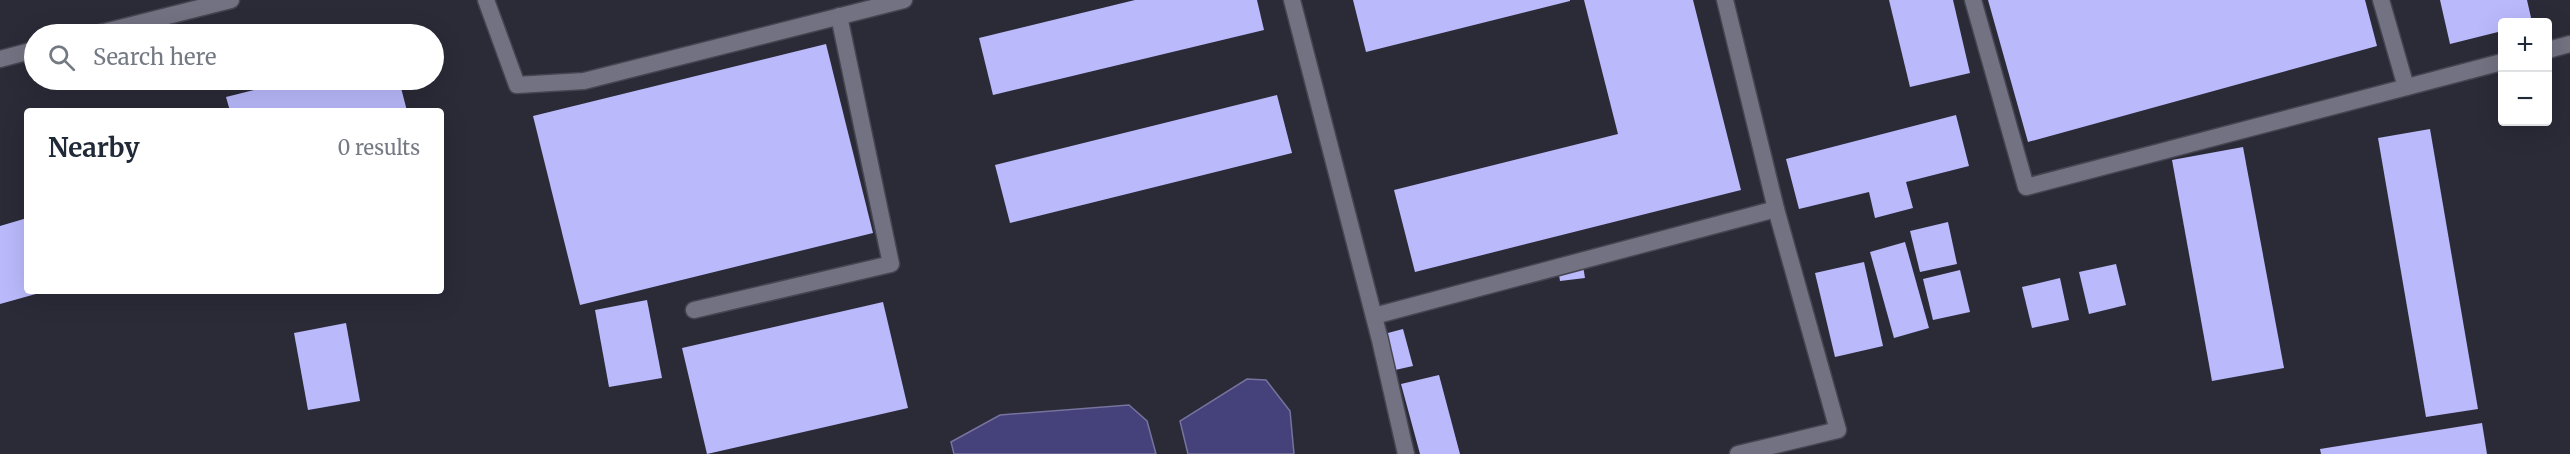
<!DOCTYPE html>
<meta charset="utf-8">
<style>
body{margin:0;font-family:Merriweather,serif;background:#f6f6f7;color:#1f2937}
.controls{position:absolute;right:18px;top:18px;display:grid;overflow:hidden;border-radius:6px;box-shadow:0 6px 24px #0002}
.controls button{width:54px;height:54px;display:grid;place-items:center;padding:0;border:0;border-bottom:2px solid #e0e1e3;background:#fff;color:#1f2937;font:30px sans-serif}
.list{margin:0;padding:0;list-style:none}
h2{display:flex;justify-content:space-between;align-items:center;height:78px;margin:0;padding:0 24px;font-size:26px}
h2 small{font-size:20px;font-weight:400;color:#747a83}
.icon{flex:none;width:33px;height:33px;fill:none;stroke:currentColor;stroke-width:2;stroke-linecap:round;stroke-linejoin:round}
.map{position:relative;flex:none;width:2570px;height:454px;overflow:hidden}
.search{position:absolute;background:#fff;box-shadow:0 6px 24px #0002;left:24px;top:24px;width:420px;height:66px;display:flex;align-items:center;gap:15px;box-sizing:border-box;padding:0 21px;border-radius:33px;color:#747a83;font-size:22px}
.panel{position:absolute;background:#fff;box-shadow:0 6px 24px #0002;left:24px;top:108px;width:420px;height:186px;border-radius:6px}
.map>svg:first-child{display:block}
</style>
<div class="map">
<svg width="2570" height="454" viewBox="0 0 2570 454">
<rect width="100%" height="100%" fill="#2b2b38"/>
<g fill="#45417b" stroke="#76739e" stroke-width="1.5">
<path d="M1247 379 1266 380 1290 411 1294 454H1188L1180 421Z"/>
<path d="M1129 405 1147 421 1156 454H954L951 442 1000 415Z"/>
</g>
<g fill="#bab9fc">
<path d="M1135 0H1257L1264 30 993 95 979 38Z"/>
<path d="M1353 0H1570V1L1366 52Z"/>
<path d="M1584 0H1693L1741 190 1415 272 1394 190 1618 134Z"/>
<path d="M1889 0H1953L1970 73 1910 87Z"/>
<path d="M1988 0H2365L2377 46 2028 142Z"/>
<path d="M2440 0H2527L2532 22H2502V31L2450 44Z"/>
<path d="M826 44 873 233 580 305 533 116Z"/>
<path d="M294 80H371L373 85 399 80 407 111H230L226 97Z"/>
<path d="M1277 95 1292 153 1010 223 995 165Z"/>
<path d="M1956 115 1969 166 1906 182 1913 208 1875 218 1869 192 1799 209 1786 159Z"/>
<path d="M2430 129 2478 409 2426 417 2378 138Z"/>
<path d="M2243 147 2284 368 2212 381 2172 160Z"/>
<path d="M27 218V291L43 292 0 304V226Z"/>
<path d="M1948 222 1957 264 1920 272 1910 231Z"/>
<path d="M1905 242 1929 328 1894 338 1870 252Z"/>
<path d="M1864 262 1883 346 1835 357 1815 273Z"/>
<path d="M2116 264 2126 305 2089 314 2079 272Z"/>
<path d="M1583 266 1585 278 1560 281 1558 269Z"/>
<path d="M1960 270 1970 312 1933 320 1923 279Z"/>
<path d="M2060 278 2069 320 2032 328 2022 287Z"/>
<path d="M647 300 662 378 609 387 595 310Z"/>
<path d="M883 302 908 408 707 454 682 348Z"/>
<path d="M346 323 360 401 308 410 294 333Z"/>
<path d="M1403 329 1413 366 1395 370 1384 334Z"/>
<path d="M1439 375 1460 454H1420L1401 384Z"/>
<path d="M2482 423 2487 454H2321L2320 449Z"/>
</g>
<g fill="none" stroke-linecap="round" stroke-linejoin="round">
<defs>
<g id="lane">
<path d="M486 0 517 85 584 81 904 0"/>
<path d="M1292 0 1380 340 1406 454"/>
<path d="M1725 0 1776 209 1838 430 1738 454"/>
<path d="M1973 0 2026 187 2502 62"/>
<path d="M2381 0 2406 87"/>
<path d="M96 34 231 0"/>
<path d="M2548 50 2570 44"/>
<path d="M0 59 34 50"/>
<path d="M694 310 891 264 839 16"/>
<path d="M1374 316 1776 209"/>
</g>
</defs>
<use href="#lane" stroke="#464652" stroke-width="19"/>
<use href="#lane" stroke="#727282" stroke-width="16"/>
</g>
</svg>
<div class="controls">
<button>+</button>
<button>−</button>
</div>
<div class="search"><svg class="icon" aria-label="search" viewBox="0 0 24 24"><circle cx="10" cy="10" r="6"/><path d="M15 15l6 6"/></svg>Search here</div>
<section class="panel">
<h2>Nearby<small>0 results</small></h2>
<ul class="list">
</ul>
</section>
</div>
